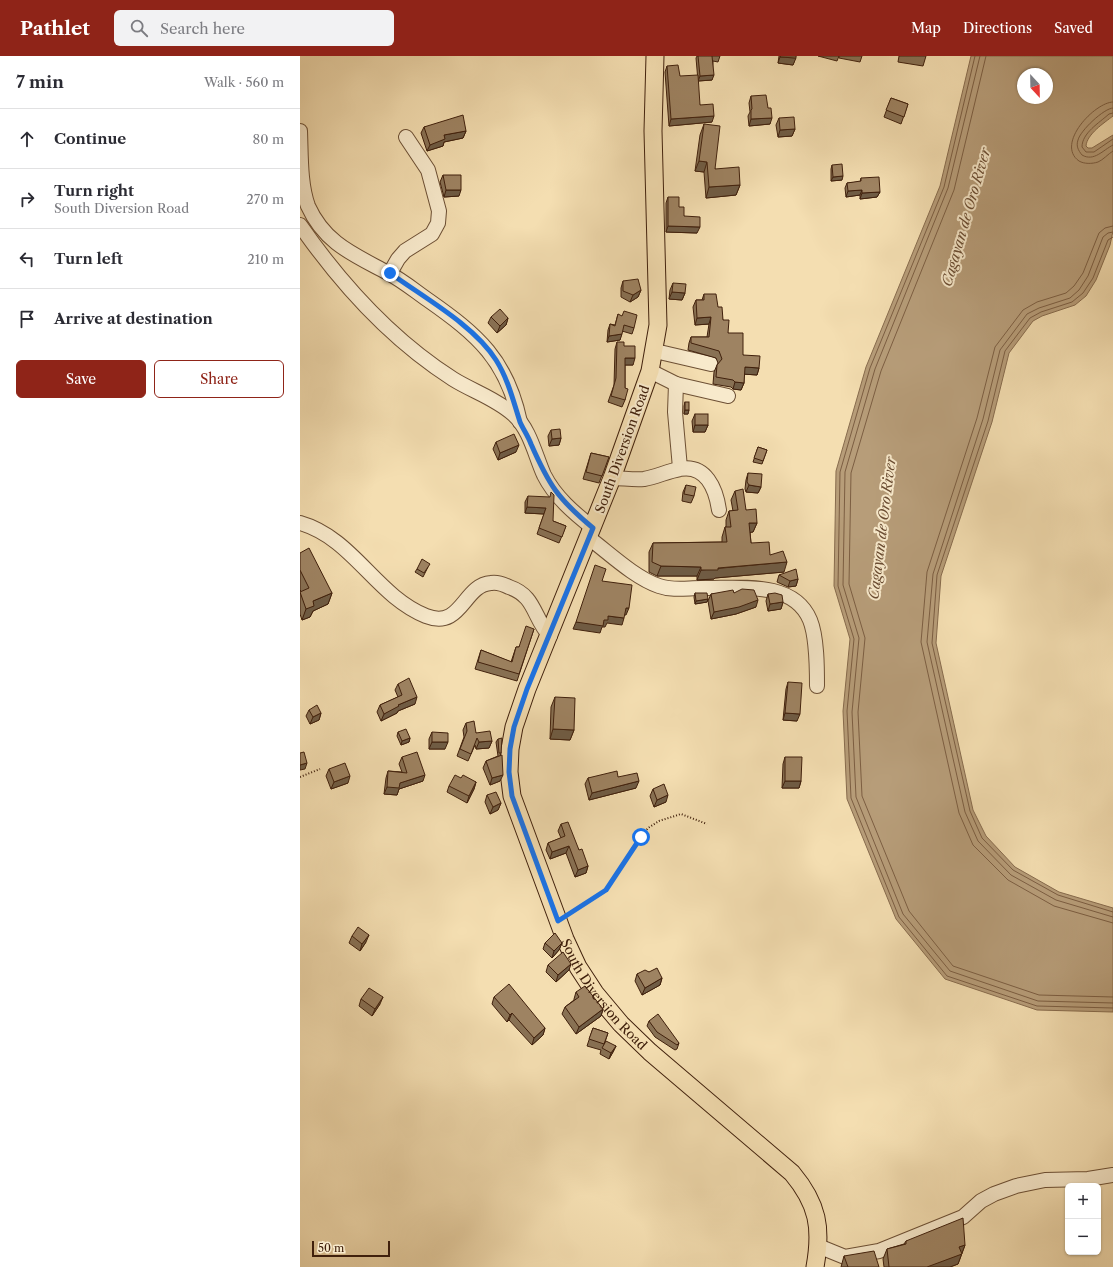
<!DOCTYPE html>
<meta charset="utf-8">
<style>
body{margin:0;font-family:"Libre Caslon Text",serif;background:#f2f2f3;color:#2b2b33}
.controls{position:absolute;right:12px;bottom:12px;display:grid;overflow:hidden;border-radius:6px;box-shadow:0 1px 3px #0004}
.controls button{width:36px;height:36px;display:grid;place-items:center;padding:0;border:0;border-bottom:1px solid #e1e1e2;background:#fff;color:#2b2b33;font:20px sans-serif}
.compass{position:absolute;left:717px;top:12px;width:36px;height:36px;border-radius:50%;background:#fff;box-shadow:0 1px 3px #0004;rotate:158deg}
.scale{position:absolute;left:12px;bottom:10px;width:78px;box-sizing:border-box;padding-left:4px;border:2px solid #40200c;border-top:0;font-size:11px;line-height:14px;white-space:nowrap;color:#40200c;-webkit-text-stroke:3px #f8eacc;paint-order:stroke}
.stop{position:absolute;width:12px;height:12px;margin:-9px;border:3px solid #1a73e8;border-radius:50%;background:#fff}
.stop.end{background:#1a73e8;border-color:#fff;box-shadow:0 1px 4px #0008}
.list{margin:0;padding:0;list-style:none}
h2{display:flex;justify-content:space-between;align-items:center;height:52px;margin:0;padding:0 16px;font-size:17px}
h2 small{font-size:13px;font-weight:400;color:#7c7c81}
.list li{display:grid;grid-template-columns:26px 1fr auto;gap:12px;align-items:center;box-sizing:border-box;height:60px;padding:0 16px;border-top:1px solid #e1e1e2}
.list b{display:block;font-size:15px;white-space:nowrap}
.list p{margin:0;font-size:13px;white-space:nowrap;color:#7c7c81}
.list em{font-size:13px;font-style:normal;color:#7c7c81}
.actions{display:flex;gap:8px;padding:12px 16px}
.actions a{flex:1;padding:9px 0;border:1px solid #8f2418;border-radius:6px;text-align:center;font-size:14px;color:#8f2418}
.actions .main{background:#8f2418;color:#fff}
.icon{flex:none;width:22px;height:22px;fill:none;stroke:currentColor;stroke-width:2;stroke-linecap:round;stroke-linejoin:round}
.map{position:relative;flex:none;width:813px;height:1211px;overflow:hidden}
header{display:flex;align-items:center;gap:24px;box-sizing:border-box;height:56px;padding:0 20px;background:#8f2418;color:#fff}
header strong{font-size:19px}
nav{display:flex;gap:22px;margin-inline-start:auto;font-size:14px}
.search{width:280px;height:36px;background:#f2f2f3;display:flex;align-items:center;gap:10px;box-sizing:border-box;padding:0 14px;border-radius:6px;color:#7c7c81;font-size:15px}
main{display:flex}
aside{flex:1;background:#fff}
.map>svg:first-child{display:block}
</style>
<header>
<strong>Pathlet</strong>
<div class="search"><svg class="icon" aria-label="search" viewBox="0 0 24 24"><circle cx="10" cy="10" r="6"/><path d="M15 15l6 6"/></svg>Search here</div>
<nav><a>Map</a><a>Directions</a><a>Saved</a></nav>
</header>
<main>
<aside>
<h2>7 min<small>Walk · 560 m</small></h2>
<ul class="list">
<li><svg class="icon" aria-label="ahead" viewBox="0 0 24 24"><path d="M12 20V5M6 11l6-6 6 6"/></svg><div><b>Continue</b></div><em>80 m</em></li>
<li><svg class="icon" aria-label="right" viewBox="0 0 24 24"><path d="M7 20v-9h11M14 6l5 5-5 5"/></svg><div><b>Turn right</b><p>South Diversion Road</p></div><em>270 m</em></li>
<li><svg class="icon" aria-label="left" viewBox="0 0 24 24"><path d="M17 20v-9H6M10 6l-5 5 5 5"/></svg><div><b>Turn left</b></div><em>210 m</em></li>
<li><svg class="icon" aria-label="arrive" viewBox="0 0 24 24"><path d="M6 21V4h12l-3 4 3 4H6"/></svg><div><b>Arrive at destination</b></div></li>
</ul>
<div class="actions"><a class="main">Save</a><a>Share</a></div>
</aside>
<div class="map">
<svg width="813" height="1211" viewBox="0 0 813 1211">
<rect width="100%" height="100%" fill="#f4deb1"/>
<filter id="stains"><feTurbulence type="fractalNoise" baseFrequency=".005" numOctaves="4"/><feColorMatrix values="0 0 0 0 .2 0 0 0 0 .09 0 0 0 0 .02 0 0 0 .5 -.17"/></filter>
<radialGradient id="worn" r=".72"><stop offset=".6" stop-color="#630" stop-opacity="0"/><stop offset="1" stop-color="#630" stop-opacity=".3"/></radialGradient>
<path fill="#b79d79" stroke="#876b4d" fill-rule="evenodd" d="M671 0H813V60C804 67 787 78 786 90L788 92H792L813 79V175L810 189 796 224 786 240 775 249 742 260 733 265 709 297 692 366 641 520 636 587 673 754 686 780 715 811 759 836 813 852V956L737 954 645 923 596 863 547 743 543 655 550 583 534 530 536 415 566 311 640 130ZM723 18H747V42H723Z"/>
<g fill="none" stroke-linecap="round" stroke-linejoin="round">
<g stroke="#7c5e42" stroke-width="1">
<path d="M675 0 644 131 570 312 540 416 538 530 554 583 547 655 551 742 599 861 647 920 737 950 813 952"/>
<path d="M680 0 648 132 575 313 545 416 543 529 559 582 552 656 556 741 603 858 650 915 738 945 813 947"/>
<path d="M686 0 654 134 581 315 551 417 549 528 565 582 558 656 562 740 609 855 653 910 739 939 813 941"/>
<path d="M813 46C795 46 755 88 779 105 784 108 792 108 798 106 803 104 808 98 813 95"/>
<path d="M813 52C804 52 780 75 778 84 776 90 778 94 782 99 794 106 803 94 813 89"/>
<path d="M813 57 809 58C799 67 782 77 782 91L786 96H794L813 83"/>
<path d="M813 170 805 172 799 177 783 217 774 230 766 237 737 246 723 254 695 291 677 362 627 516 621 586 659 757 673 789 708 824 754 850 813 867"/>
<path d="M813 176 808 177 803 181 788 220 779 234 770 242 739 252 727 258 700 294 683 363 633 518 627 586 665 756 678 785 711 819 756 844 813 861"/>
<path d="M813 181 808 184 793 222 783 237 772 246 741 256 730 262 705 295 688 365 637 519 632 587 670 755 682 782 713 814 758 839 813 856"/>
</g>
<defs>
<g id="minor">
<path d="M0 75C1 100 0 128 8 150 25 188 55 199 88 217 102 224 115 235 128 244 178 279 207 304 220 366"/>
<path d="M0 169C41 228 92 284 153 323 172 335 195 342 213 358 230 373 235 399 244 419 255 441 274 457 293 472"/>
<path d="M90 217 98 203 105 195 132 178 138 167 139 155 128 114 106 81"/>
<path d="M355 295 411 308"/>
<path d="M350 315 376 328 428 340"/>
<path d="M376 328 375 356 380 412"/>
<path d="M312 422C322 422 334 424 344 423 356 421 368 415 380 413 406 408 416 433 419 454"/>
<path d="M0 467C53 482 76 540 126 560 162 574 163 529 191 527 197 526 203 528 209 531 236 540 233 562 250 580"/>
<path d="M289 482C309 497 335 522 359 530 373 535 387 532 401 532 436 533 493 523 510 564 517 581 517 612 517 630"/>
<path d="M518 1190 545 1201 579 1195 663 1161 681 1145 694 1138 716 1130 745 1124 788 1123 813 1119"/>
</g>
<g id="major">
<path id="s1" d="M355 0 353 75 358 269 350 315 312 422 227 633 214 671 210 693 209 716 212 740 265 883 278 911 295 937 321 968 350 996 492 1117C518 1148 522 1172 515 1211"/>
</g>
</defs>
<use href="#minor" stroke="#6d5035" stroke-width="16"/>
<use href="#major" stroke="#40200c" stroke-width="19"/>
<g stroke="#40200c" stroke-width="2" stroke-dasharray="1 2" stroke-linecap="butt">
<path d="M0 721 20 713"/>
<path d="M269 858 306 834 333 791 348 772 359 765 381 758 407 768"/>
</g>
<use href="#minor" stroke="#f8eacc" stroke-width="14"/>
<use href="#major" stroke="#f4deb1" stroke-width="17"/>
</g>
<g fill="#887154" stroke="#40200c">
<path d="M397 0H420L418 6 413 5 412 24 398 25 396 2Z"/>
<path d="M479 0H496L493 9 478 7Z"/>
<path d="M518 0H539L537 5Z"/>
<path d="M539 0H562L560 6 539 2Z"/>
<path d="M599 0H626L623 10 598 6Z"/>
<path d="M367 10 380 20 412 66 369 70 365 16Z"/>
<path d="M451 40 468 52 470 68 449 70 448 60 450 56 449 47Z"/>
<path d="M591 42 608 48 601 68 584 61Z"/>
<path d="M479 62 495 73 492 80 478 81 476 69Z"/>
<path d="M404 68 415 113 440 129 436 139 406 142 404 116 395 115 400 79Z"/>
<path d="M124 71 166 75 163 82 144 86 143 90 127 95 121 77Z"/>
<path d="M532 109 542 124 531 125V113Z"/>
<path d="M143 119 159 140 144 141 140 126Z"/>
<path d="M561 122 580 136 577 141 560 143V139L546 141 545 132 547 127 560 126Z"/>
<path d="M368 141 379 151 384 160 397 177 366 176V147Z"/>
<path d="M323 225 341 234 338 241 330 246 321 241V232Z"/>
<path d="M373 227 385 237 382 244 369 243 370 234Z"/>
<path d="M404 238 418 251 428 277 443 299 459 312 457 319 444 318V327L441 334 433 333 431 331 413 328 414 316 417 309 418 307 416 302 388 294 389 287 391 281H407L409 268 395 269 393 251 396 244H402Z"/>
<path d="M318 258 334 272 332 278 322 275 320 284 307 286 308 274 310 268 315 269Z"/>
<path d="M191 261 208 262 206 269 197 277 188 267Z"/>
<path d="M317 286 324 290 333 309H325V344L322 351 308 346 314 329 315 293Z"/>
<path d="M385 346 388 358H384V350Z"/>
<path d="M395 358 408 369 405 376H393L392 365Z"/>
<path d="M251 374 261 382 259 389 249 390 248 380Z"/>
<path d="M196 386 216 396 198 404 193 393Z"/>
<path d="M458 391 467 394 462 408 453 406Z"/>
<path d="M291 397 309 401 299 427 283 423Z"/>
<path d="M448 417 461 431 458 437 446 436 445 433 446 424Z"/>
<path d="M386 429 394 440 391 447 382 445 383 436Z"/>
<path d="M435 435 446 454 457 467 453 476H450L451 487 470 499 484 516 415 522 414 523 397 524V520H357L349 516V496L353 487 422 486V481L425 471H426V464L429 455H433L431 444Z"/>
<path d="M228 440 253 465 266 470 259 487 237 478 244 458 225 457V446Z"/>
<path d="M0 497 32 537 28 548 13 555 10 561 2 564 0 558V535H1L0 534Z"/>
<path d="M128 511 123 521 115 516 117 513Z"/>
<path d="M479 519 498 523 496 530 488 531 477 526Z"/>
<path d="M395 537 408 543 407 546 395 548 394 541Z"/>
<path d="M434 537 456 551 436 558 411 563 408 545 411 538Z"/>
<path d="M468 538 483 546 481 553 468 555 466 545Z"/>
<path d="M234 573 217 625 175 613 181 594 211 606 216 591H219Z"/>
<path d="M488 626 497 665 483 664 486 633Z"/>
<path d="M98 628 115 648 98 655 97 657 81 665 77 656 80 649 98 641 95 634Z"/>
<path d="M255 641 274 674 270 684 250 683 251 651Z"/>
<path d="M9 654 21 657 19 664 10 668 6 660Z"/>
<path d="M166 667 176 677 192 685 189 692 176 693 175 689 168 705 157 700 164 681 163 674Z"/>
<path d="M98 676 110 682 109 686 101 689 97 680Z"/>
<path d="M132 676 145 693H129V683Z"/>
<path d="M198 683 201 697 200 700V725L190 729 183 712 186 705 198 700 196 686Z"/>
<path d="M102 701 123 725 99 733 97 739 84 738 86 722 88 715 102 716 99 708Z"/>
<path d="M485 701 501 725 499 732H482L483 708Z"/>
<path d="M29 713 48 727 31 733 26 720Z"/>
<path d="M318 721 336 732 289 744 285 728 288 722Z"/>
<path d="M161 722 176 726 174 733 167 747 147 736 149 730Z"/>
<path d="M353 733 366 746 354 751 350 740Z"/>
<path d="M187 739 201 747 198 754 190 758 185 746Z"/>
<path d="M261 768 279 794 288 810 286 817 275 821 266 797 250 803 246 794 248 787 261 782 258 775Z"/>
<path d="M52 880 66 886 60 895 49 887Z"/>
<path d="M245 887H262L259 894 252 902 243 893Z"/>
<path d="M248 909 269 914 256 926 246 916Z"/>
<path d="M349 916 362 922 360 929 342 939 335 925 337 918Z"/>
<path d="M276 936 303 953 301 960 276 978 262 958 265 951 274 944V943Z"/>
<path d="M194 941 245 972 243 979 232 989 209 964 207 966 192 948Z"/>
<path d="M61 943 80 948 72 960 59 950Z"/>
<path d="M349 965 379 987 377 993 375 994 355 981 347 970Z"/>
<path d="M293 972 308 977 304 989 316 990 313 996 309 1003 300 998 301 994 287 990Z"/>
<path d="M606 1185 665 1189 658 1208 650 1211H584L583 1203 587 1193 604 1188Z"/>
<path d="M544 1200 579 1211H541Z"/>
</g>
<g fill="#6f5c45" stroke="#40200c">
<path d="M480 1 496 2 493 9 478 7Z"/>
<path d="M414 19 412 24 398 25 400 20Z"/>
<path d="M414 60 412 66 369 70 371 63Z"/>
<path d="M472 62 470 68 449 70 451 63Z"/>
<path d="M495 73 492 80 478 81 480 74Z"/>
<path d="M166 75 163 82 144 86 143 90 127 95 130 89 144 79Z"/>
<path d="M399 105 407 106 404 116 395 115Z"/>
<path d="M543 120 542 124 531 125 533 121Z"/>
<path d="M440 129 436 139 406 142 409 131Z"/>
<path d="M146 134H161L159 140 144 141Z"/>
<path d="M562 134 560 139 546 141 548 135Z"/>
<path d="M580 136 577 141 560 143 562 137Z"/>
<path d="M368 170 400 171 397 177 366 176Z"/>
<path d="M341 234 338 241 330 246 333 239Z"/>
<path d="M372 236 385 237 382 244 369 243Z"/>
<path d="M411 261 409 268 395 269 397 262Z"/>
<path d="M208 262 206 269 197 277 200 270Z"/>
<path d="M322 278 320 284 307 286 309 280Z"/>
<path d="M325 302H335L333 309H322Z"/>
<path d="M445 311 459 312 457 319 442 318Z"/>
<path d="M435 326 444 327 441 334 433 333Z"/>
<path d="M385 354H389L388 358H384Z"/>
<path d="M395 369H408L405 376H393Z"/>
<path d="M261 382 259 389 249 390 252 383Z"/>
<path d="M219 389 216 396 198 404 200 397Z"/>
<path d="M449 429 461 431 458 437 446 436Z"/>
<path d="M227 451 246 452 244 458 225 457Z"/>
<path d="M449 467H457L453 476 446 477Z"/>
<path d="M487 506 484 516 415 522 414 523 397 524 401 514Z"/>
<path d="M361 510 401 511 397 520H357Z"/>
<path d="M498 523 496 530 488 531 490 525Z"/>
<path d="M32 537 28 548 13 555 10 561 2 564 6 553 13 545Z"/>
<path d="M408 543 407 546 395 548 396 545Z"/>
<path d="M458 544 456 551 436 558 411 563 414 556Z"/>
<path d="M483 546 481 553 468 555 470 548Z"/>
<path d="M326 552H329L326 559H323Z"/>
<path d="M308 560 324 562 322 569 307 567 305 571H302L300 577 273 573 276 566 304 564Z"/>
<path d="M117 641 115 648 98 655 97 657 81 665 84 658 98 649Z"/>
<path d="M21 657 19 664 10 668 13 661Z"/>
<path d="M485 657 500 658 497 665 483 664Z"/>
<path d="M253 673 274 674 270 684 250 683Z"/>
<path d="M110 682 109 686 101 689 102 685Z"/>
<path d="M192 685 189 692 176 693 179 686Z"/>
<path d="M132 686H148L145 693H129Z"/>
<path d="M7 707 5 713 0 714V709Z"/>
<path d="M125 719 123 725 99 733 97 739 84 738 87 731Z"/>
<path d="M203 719 200 725 190 729 192 722Z"/>
<path d="M50 720 48 727 31 733 34 726Z"/>
<path d="M339 725 336 732 289 744 292 737Z"/>
<path d="M485 725H501L499 732H482Z"/>
<path d="M176 726 174 733 167 747 169 740Z"/>
<path d="M368 739 366 746 354 751 357 744Z"/>
<path d="M201 747 198 754 190 758 193 751Z"/>
<path d="M269 790 266 797 250 803 252 796Z"/>
<path d="M288 810 286 817 275 821 278 814Z"/>
<path d="M69 879 66 886 60 895 62 888Z"/>
<path d="M262 887 259 894 252 902 254 895Z"/>
<path d="M271 908 269 914 256 926 258 919Z"/>
<path d="M362 922 360 929 342 939 345 932Z"/>
<path d="M83 941 80 948 72 960 75 953Z"/>
<path d="M303 953 301 960 276 978 279 971Z"/>
<path d="M212 957 209 964 207 966 210 959Z"/>
<path d="M245 972 243 979 232 989 234 982Z"/>
<path d="M316 990 313 996 309 1003 311 997Z"/>
<path d="M665 1189 658 1208 650 1211H627L659 1191Z"/>
</g>
<g fill="#9e8362" stroke="#40200c">
<path d="M398 0H412L414 19 400 20Z"/>
<path d="M481 0H496V2L480 1Z"/>
<path d="M378 9 380 20 398 19 400 49 413 48 414 60 371 63 367 10Z"/>
<path d="M466 39 468 52H471L472 62 451 63V54L452 53 451 40Z"/>
<path d="M591 42 608 48 604 61 586 54Z"/>
<path d="M163 59 166 75 144 79 145 83 130 89 124 71Z"/>
<path d="M494 61 495 73 480 74 479 62Z"/>
<path d="M404 68 420 70 415 113 439 111 440 129 409 131 407 106 399 105Z"/>
<path d="M542 108 543 120 533 121 532 109Z"/>
<path d="M143 119H161V134H146Z"/>
<path d="M579 121 580 136 562 137V134L548 135 547 127 561 125V122Z"/>
<path d="M368 141H379V151H384V160L400 161V171L368 170Z"/>
<path d="M338 223 341 234 333 239 323 235V225Z"/>
<path d="M373 227 386 228 385 237 372 236Z"/>
<path d="M404 238H416L418 251H422L423 264H429L428 277H443V299L460 300 459 312 445 311 444 327 435 326 433 324 416 321 417 309 422 303 419 295 391 287V281H409L411 261 397 262 396 244H404Z"/>
<path d="M200 253 208 262 200 270 191 261Z"/>
<path d="M324 255 337 259 334 272 324 269 322 278 309 280 310 268 315 270 318 258 322 260Z"/>
<path d="M317 286H324V290H335V302H325V332L328 333 325 344 311 340 316 322Z"/>
<rect x="385" y="346" width="4" height="8"/>
<rect x="395" y="358" width="13" height="11"/>
<path d="M260 373 261 382 252 383 251 374Z"/>
<path d="M214 378 219 389 200 397 196 386Z"/>
<path d="M458 391 467 394 463 405 454 402Z"/>
<path d="M291 397 309 401 302 420 286 416Z"/>
<path d="M448 417 462 418 461 431 449 429 447 426Z"/>
<path d="M386 429 396 431 394 440 384 438Z"/>
<path d="M443 433 446 454 456 453 457 467H449L451 487 469 486 470 499 483 495 487 506 418 512V514H401V511L361 510 352 506 353 487 427 486 425 471H431L429 455 438 454 435 435Z"/>
<path d="M251 436 254 439 253 465 266 470 262 481 239 472 246 452 227 451 228 440 250 441Z"/>
<path d="M9 492 32 537 13 545 14 550 6 553 0 536 9 532 0 514V497Z"/>
<path d="M122 503 130 508 124 517 117 513Z"/>
<path d="M295 509 306 513 302 525 332 529 329 552H326L324 562 308 560V564H304L303 570 276 566Z"/>
<path d="M496 513 498 523 490 525 479 519Z"/>
<path d="M442 533 454 534 458 544 439 551 414 556 411 538 433 534 434 537Z"/>
<path d="M395 537H407L408 543 396 545Z"/>
<path d="M475 537 482 539 483 546 470 548 468 538Z"/>
<path d="M226 570 234 573 219 618 178 606 181 594 212 606 216 591H219Z"/>
<path d="M109 622 117 641 98 649 99 650 84 658 80 649 102 639 98 628Z"/>
<path d="M488 626 502 627 500 658 485 657Z"/>
<path d="M255 641 275 642 274 674 253 673Z"/>
<path d="M17 649 21 657 13 661 9 654Z"/>
<path d="M174 665 176 677 190 675 192 685 179 686 177 682 171 698 160 693 167 675 166 667Z"/>
<path d="M106 673 110 682 102 685 98 676Z"/>
<path d="M132 676 148 677V686H132Z"/>
<path d="M202 682 201 697H199L198 683Z"/>
<path d="M4 696 7 707 0 709V697Z"/>
<path d="M117 696 125 719 100 727 99 732 87 731 88 715 107 717 102 701Z"/>
<path d="M202 699 203 719 192 722 186 705Z"/>
<path d="M485 701H502L501 725H485Z"/>
<path d="M45 707 50 720 34 726 29 713Z"/>
<path d="M317 715 318 721 337 717 339 725 292 737 288 722Z"/>
<path d="M155 719 161 722 163 719 176 726 169 740 149 730Z"/>
<path d="M364 728 368 739 357 744 353 733Z"/>
<path d="M196 736 201 747 193 751 187 739Z"/>
<path d="M268 766 279 794 282 793 288 810 278 814 269 790 252 796 248 787 265 780 261 768Z"/>
<path d="M58 871 69 879 62 888 52 880Z"/>
<path d="M255 877 262 887 254 895 245 887Z"/>
<path d="M263 896 271 908 258 919 248 909Z"/>
<path d="M357 912 362 922 345 932 337 918 345 914 349 916Z"/>
<path d="M209 928 245 972 234 982 212 957 210 959 194 941Z"/>
<path d="M285 930 303 953 279 971 265 951 279 941 276 936Z"/>
<path d="M69 932 83 941 75 953 61 943Z"/>
<path d="M358 958 379 987 377 989 357 976 349 965Z"/>
<path d="M293 972 308 977 304 988 289 983Z"/>
<path d="M306 985 316 990 311 997 302 992Z"/>
<path d="M663 1162 665 1189 659 1191 662 1198 627 1211H589L587 1193 606 1188V1185Z"/>
<path d="M574 1195 579 1211H548L544 1200Z"/>
</g>
<g fill="none" stroke-linecap="round" stroke-linejoin="round">
<path stroke="#1a73e8" stroke-width="5" d="M90 217C123 241 174 269 196 304 208 323 213 344 220 366 223 373 228 380 231 388 249 429 258 443 293 472L227 633 214 671 210 693 209 716 212 740 258 865 306 834 341 781"/>
</g>
<g text-anchor="middle" stroke-width="4" stroke-linejoin="round" paint-order="stroke">
<g font-size="13" fill="#40200c" stroke="#f8eacc">
<text transform="translate(322 393) rotate(-70)" y="5">South Diversion Road</text>
<text dy="5" stroke="none"><textPath href="#s1" startOffset="987">South Diversion Road</textPath></text>
</g>
<g font-size="14" font-style="italic" fill="#6a4c32" stroke="#f8eacc">
<text transform="translate(666 161) rotate(-74)" y="5">Cagayan de Oro River</text>
<text transform="translate(582 472) rotate(-83)" y="5">Cagayan de Oro River</text>
</g>
</g>
<rect width="100%" height="100%" filter="url(#stains)"/>
<rect width="100%" height="100%" fill="url(#worn)"/>
</svg>
<div class="controls">
<button>+</button>
<button>−</button>
</div>
<svg class="compass" viewBox="-18 -18 36 36"><path d="M0-13l5 13h-10z" fill="#e53935"/><path d="M0 13l5-13h-10z" fill="#7c7c81"/></svg>
<div class="scale">50 m</div>
<div class="stop" style="left:341px;top:781px"></div>
<div class="stop end" style="left:90px;top:217px"></div>
</div>
</main>
